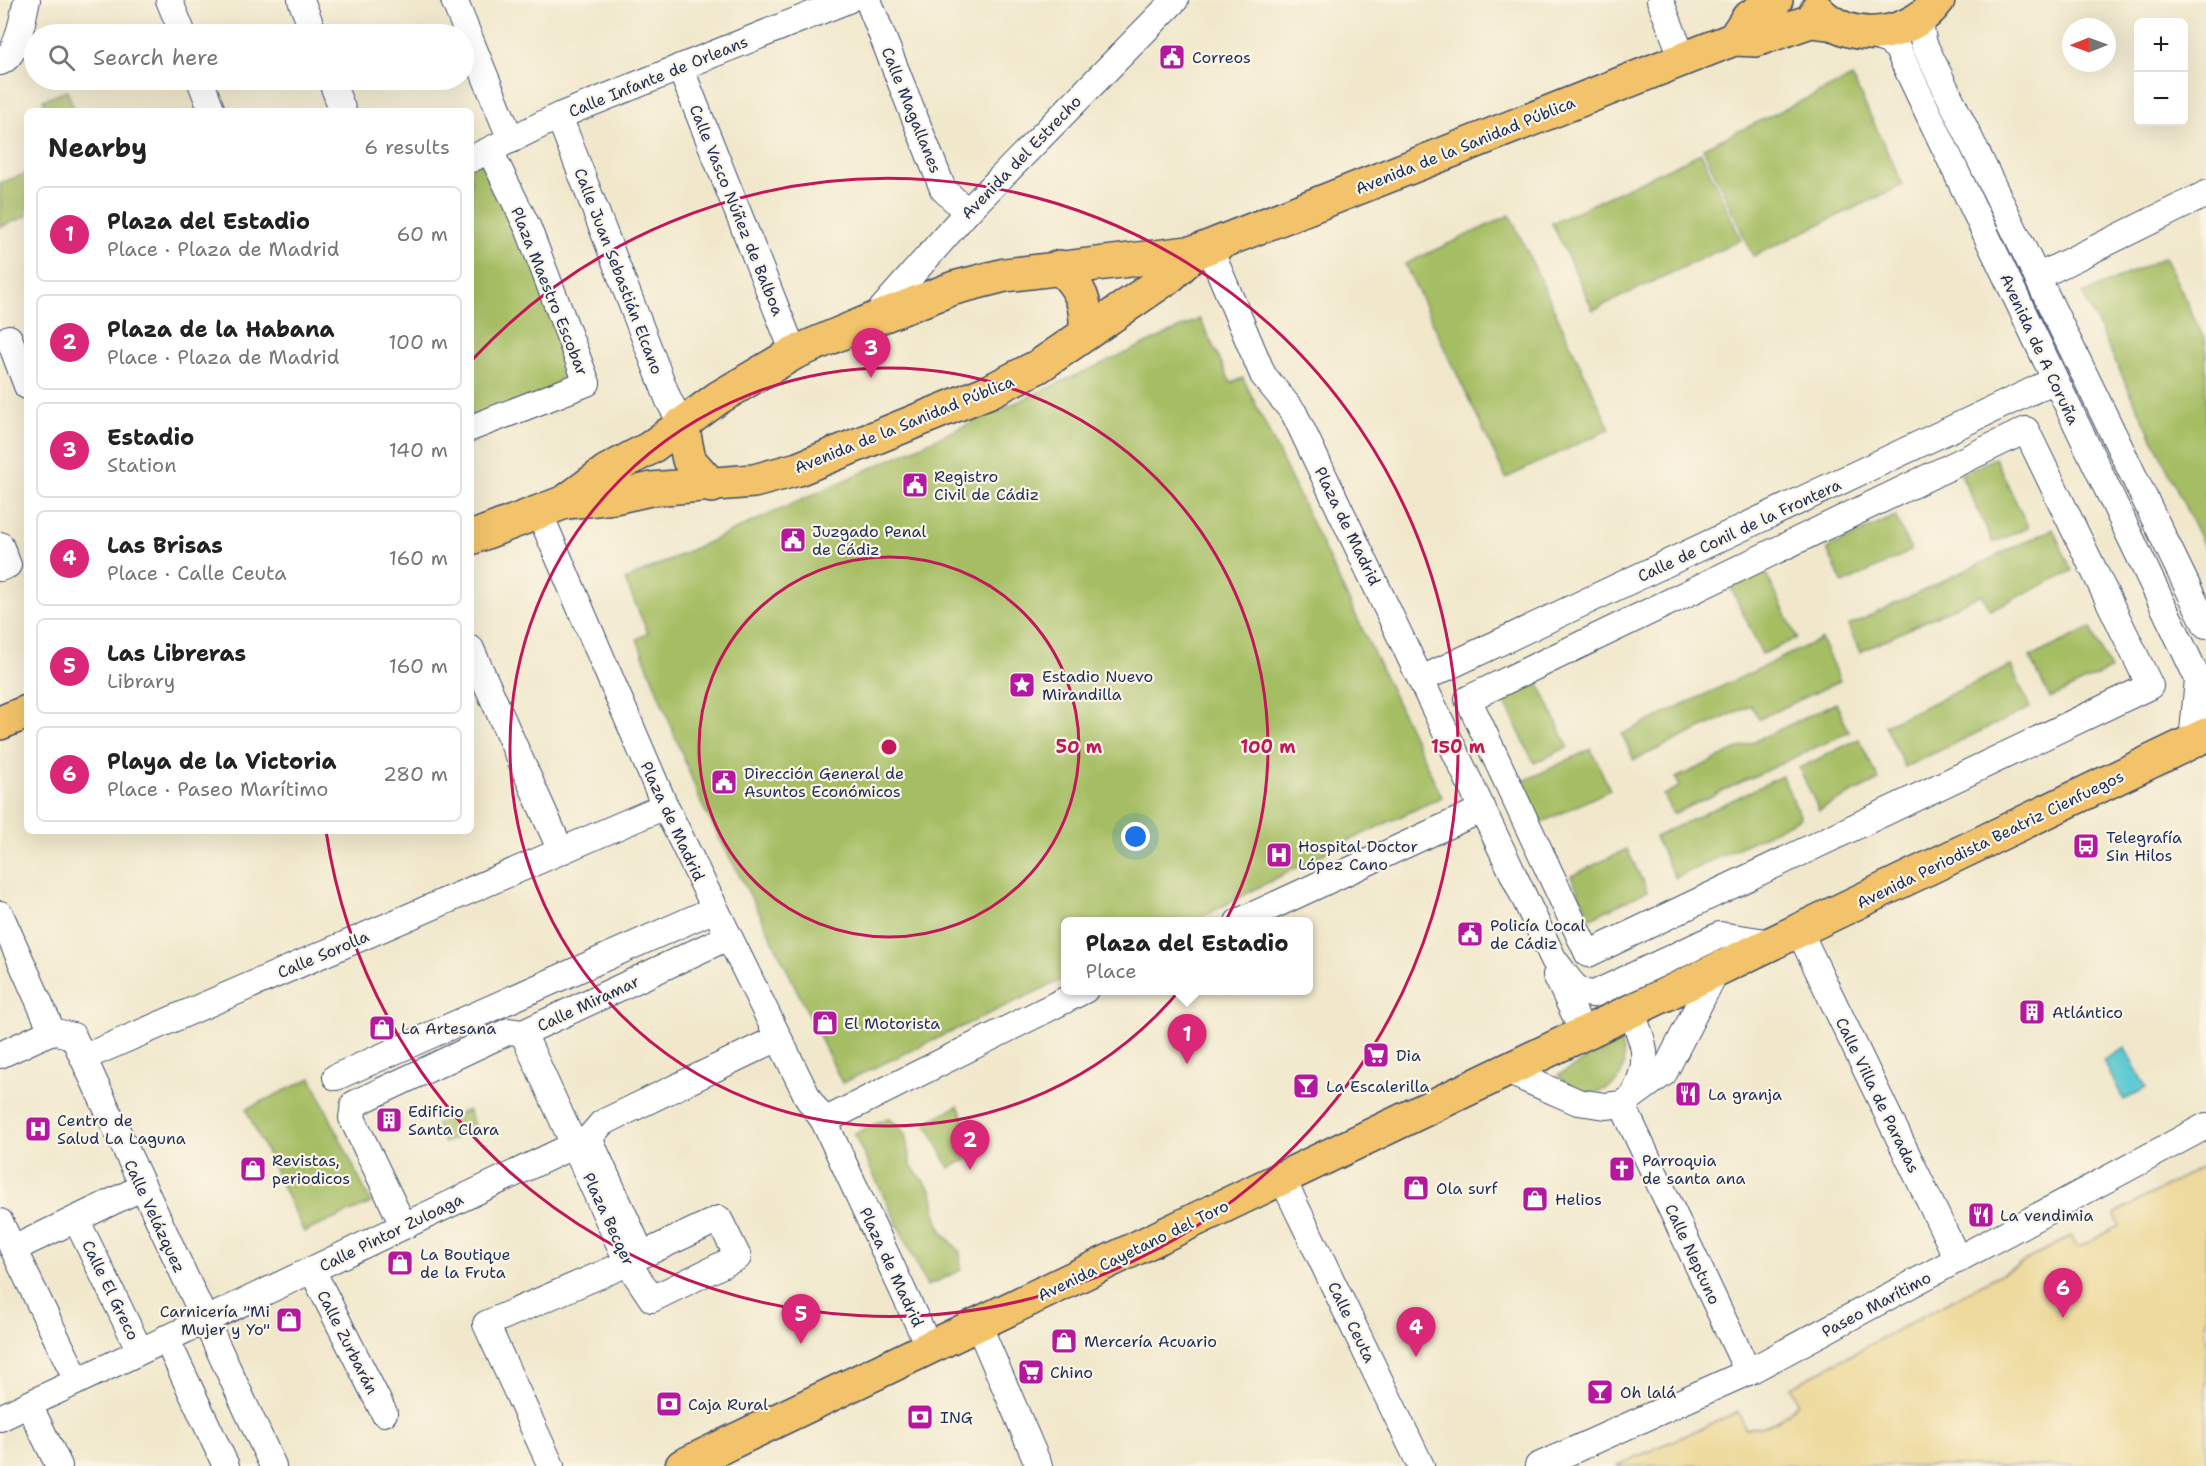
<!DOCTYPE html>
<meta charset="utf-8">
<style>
body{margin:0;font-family:"Shantell Sans",sans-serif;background:#f2f2f2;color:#222}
.controls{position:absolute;right:18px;top:18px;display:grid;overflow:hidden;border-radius:9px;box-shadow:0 6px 24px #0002}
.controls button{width:54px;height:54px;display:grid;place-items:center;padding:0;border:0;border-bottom:2px solid #e0e0e0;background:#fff;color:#222;font:30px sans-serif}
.compass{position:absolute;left:2062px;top:18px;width:54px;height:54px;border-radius:50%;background:#fff;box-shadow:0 6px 24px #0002;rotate:269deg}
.you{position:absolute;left:1136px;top:837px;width:21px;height:21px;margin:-15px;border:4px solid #fff;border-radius:50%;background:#1a73e8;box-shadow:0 0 0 9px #1a73e833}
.badge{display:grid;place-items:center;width:39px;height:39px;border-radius:50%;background:#db2777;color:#fff;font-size:20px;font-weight:700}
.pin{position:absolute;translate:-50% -50px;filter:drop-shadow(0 2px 3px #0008)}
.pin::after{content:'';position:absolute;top:32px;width:21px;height:18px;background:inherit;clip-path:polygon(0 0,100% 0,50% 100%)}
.popup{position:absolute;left:1061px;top:917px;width:252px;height:78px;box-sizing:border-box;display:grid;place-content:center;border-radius:9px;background:#fff;filter:drop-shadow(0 2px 4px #0005);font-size:20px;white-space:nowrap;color:#767676}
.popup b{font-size:22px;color:#222}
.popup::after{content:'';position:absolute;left:50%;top:100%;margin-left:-12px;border:12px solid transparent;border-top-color:#fff}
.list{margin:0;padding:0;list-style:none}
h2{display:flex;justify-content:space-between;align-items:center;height:78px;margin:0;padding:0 24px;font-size:26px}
h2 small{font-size:20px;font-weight:400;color:#767676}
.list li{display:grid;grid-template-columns:39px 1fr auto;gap:18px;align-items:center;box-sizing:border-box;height:96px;margin:0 12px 12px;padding:0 12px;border:2px solid #e0e0e0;border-radius:9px}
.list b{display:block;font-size:22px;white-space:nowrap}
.list p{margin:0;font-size:20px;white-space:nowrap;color:#767676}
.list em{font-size:20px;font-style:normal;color:#767676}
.icon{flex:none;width:33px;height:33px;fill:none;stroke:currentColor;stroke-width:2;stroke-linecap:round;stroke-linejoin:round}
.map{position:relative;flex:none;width:2206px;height:1466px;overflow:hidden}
.search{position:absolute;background:#fff;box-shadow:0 6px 24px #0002;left:24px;top:24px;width:450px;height:66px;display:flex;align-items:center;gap:15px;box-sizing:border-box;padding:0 21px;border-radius:33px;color:#767676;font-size:22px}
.panel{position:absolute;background:#fff;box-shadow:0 6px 24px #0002;left:24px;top:108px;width:450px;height:726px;border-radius:9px}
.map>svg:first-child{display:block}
</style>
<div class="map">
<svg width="2206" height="1466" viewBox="0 0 2206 1466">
<rect width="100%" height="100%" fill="#fcf5e5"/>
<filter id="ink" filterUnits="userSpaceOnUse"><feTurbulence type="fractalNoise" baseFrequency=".0167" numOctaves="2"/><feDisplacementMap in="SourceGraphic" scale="12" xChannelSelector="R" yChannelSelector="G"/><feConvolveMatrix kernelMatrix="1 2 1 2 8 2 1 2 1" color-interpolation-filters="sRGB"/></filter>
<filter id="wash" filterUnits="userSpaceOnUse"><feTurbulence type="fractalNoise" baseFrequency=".008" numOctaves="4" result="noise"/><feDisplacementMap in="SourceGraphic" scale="24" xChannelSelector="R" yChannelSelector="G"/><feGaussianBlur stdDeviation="1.35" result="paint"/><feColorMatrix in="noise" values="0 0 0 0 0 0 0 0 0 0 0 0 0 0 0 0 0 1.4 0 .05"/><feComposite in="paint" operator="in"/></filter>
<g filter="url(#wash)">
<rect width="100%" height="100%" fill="#f1e8cc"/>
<g fill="#a6be64" stroke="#607661" stroke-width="1.5">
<path d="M1852 77 1903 185 1753 256 1703 148Z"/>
<path d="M67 91 75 111H48L43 100Z"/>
<path d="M1701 153 1741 240 1593 310 1552 223Z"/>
<path d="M495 157 581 380 471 422V167Z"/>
<path d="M27 173V216L0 227V183Z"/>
<path d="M1510 215 1610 429 1506 478 1405 264Z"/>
<path d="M2165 257 2206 343V550L2083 294Z"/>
<path d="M1200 319 1231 383 1243 378 1442 797 1348 841 1194 921 1066 922 1065 978 842 1083 762 918 702 805 637 639 648 633 625 580Z"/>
<path d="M1995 458 2028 527 1993 543 1961 474Z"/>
<path d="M1895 516 1911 551 1843 584 1827 549Z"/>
<path d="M2053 529 2072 571 1990 610 1982 594 1860 652 1848 626Z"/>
<path d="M1764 569 1797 638 1762 654 1730 585Z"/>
<path d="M2091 628 2110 670 2050 698 2030 657Z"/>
<path d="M1821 639 1840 681 1759 719 1751 705 1634 760 1622 734Z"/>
<path d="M2011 666 2030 708 1905 767 1885 725Z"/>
<path d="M1536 678 1568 747 1534 763 1501 694Z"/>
<path d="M1836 703 1849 732 1673 814 1663 795 1679 787 1676 778Z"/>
<path d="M1859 739 1879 780 1819 810 1799 768Z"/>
<path d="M1591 749 1610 790 1528 829 1509 788Z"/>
<path d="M1782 776 1801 818 1675 878 1655 837Z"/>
<path d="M1627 849 1647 891 1591 918 1571 876Z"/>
<path d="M1620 1042C1638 1089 1587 1109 1558 1075Z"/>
<path d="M311 1078 371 1203 304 1232 246 1109Z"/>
<path d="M958 1106 980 1153 949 1168 926 1122Z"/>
<path d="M468 1110 476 1129 444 1143 436 1124Z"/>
<path d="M887 1118 897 1124 905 1134 911 1166 932 1191 937 1220 943 1233 960 1252 961 1270 927 1286 854 1134Z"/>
</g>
<path fill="#eeda9e" stroke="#84847e" stroke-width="1.5" d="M2206 1164V1466H1616L1738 1412 1745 1428C1768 1428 1784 1420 1798 1402L1791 1387 2071 1236 2078 1248 2119 1226 2115 1214Z"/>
<path fill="#5dcad1" stroke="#3c7c98" stroke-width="1.5" d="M2125 1048 2146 1088 2124 1100 2103 1060Z"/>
</g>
<g filter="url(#ink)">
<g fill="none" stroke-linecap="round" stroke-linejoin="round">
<defs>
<g id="minor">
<path d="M169 0 183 34"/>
<path d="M301 0 314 34"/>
<path d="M454 0 511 140"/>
<path d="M868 0 943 189 967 212"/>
<path d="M1660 0 1683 59"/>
<path d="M1923 16 1921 30 1924 44 2206 625"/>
<path d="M1868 34 1888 41 1897 48 2198 679 2192 742"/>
<path d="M0 62C19 55 22 18 27 0"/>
<path d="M680 67 794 353"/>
<path d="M200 80 212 111"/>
<path d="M331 80 343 111"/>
<path d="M559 116 669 401 682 424"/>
<path d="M471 159 559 116 848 0"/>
<path d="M1209 247 1263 375 1294 413 1554 960C1566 973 1574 995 1594 994L1720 935 1773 943"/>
<path d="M2037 277 2206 194"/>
<path d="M872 320 967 212 1175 0"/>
<path d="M9 338 27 386"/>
<path d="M471 428 587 383 528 228 490 151"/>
<path d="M2026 430 2150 686 1588 954 1468 699Z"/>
<path d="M539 512 665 806 809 1100 824 1121 929 1347"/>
<path d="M0 545 8 565 0 568"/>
<path d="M471 649 561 851"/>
<path d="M1422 679 2055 380"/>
<path d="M0 914 52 1031"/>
<path d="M1238 922 1483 809"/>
<path d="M1799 931 1958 1260"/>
<path d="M1556 975 1584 1034"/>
<path d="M1631 1012C1645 1045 1651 1060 1634 1094"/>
<path d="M52 1031 73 1036 273 1466"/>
<path d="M523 1033 628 1263 652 1299 738 1257 719 1219 642 1255 589 1138"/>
<path d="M0 1055 52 1031"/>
<path d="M85 1057 665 806"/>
<path d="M1507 1071 1578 1102 1606 1106 1622 1104 1664 1073 1716 971"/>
<path d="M336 1077 715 909"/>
<path d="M1622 1104 1748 1372"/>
<path d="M824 1121 1085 990"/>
<path d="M1282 1178 1421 1466"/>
<path d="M76 1219 140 1351"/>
<path d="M0 1222 77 1380"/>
<path d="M403 1225 352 1118 354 1104 509 1031 523 1033 728 937"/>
<path d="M13 1249 141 1188"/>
<path d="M312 1270 384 1413"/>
<path d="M978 1324 1039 1466"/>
<path d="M166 1338 226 1466"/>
<path d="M29 1405 59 1466"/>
<path d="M0 1418 589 1138 602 1123 778 1038"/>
<path d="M551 1466 486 1324 628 1263"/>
<path d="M1538 1466 1748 1372 2206 1126"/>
</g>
<g id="major">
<path d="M1817 10C1849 46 1911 38 1938 0"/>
<path d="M1734 39 1747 19 1776 0"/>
<path d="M1059 267C1081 287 1087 303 1086 332"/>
<path d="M682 424 689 460 712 486"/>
<path d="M567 502 615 497 651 489 754 481 798 469 990 391 1039 366 1170 276 1196 252"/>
<path d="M471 538 565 502 607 471 650 448 718 398 794 353 872 320 954 288 1005 275 1196 252 1734 39 1756 40 1811 21 1835 24"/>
<path d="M0 723 27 712"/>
<path d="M682 1466 2206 735"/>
</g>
</defs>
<use href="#minor" stroke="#3b4b6e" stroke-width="28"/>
<use href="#major" stroke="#3b4b6e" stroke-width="36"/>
<use href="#minor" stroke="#fff" stroke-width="26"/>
<use href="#major" stroke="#f2c36a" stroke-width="33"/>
</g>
</g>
<g fill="none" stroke="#c2185b" stroke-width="3">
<circle cx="889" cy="747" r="190"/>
<circle cx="889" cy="747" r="379"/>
<path d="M473 359A569 569 0 1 1 326 831"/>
</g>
<defs>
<symbol id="civic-square" viewBox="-11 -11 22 22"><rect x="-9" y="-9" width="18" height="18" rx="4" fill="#b5179e" stroke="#fcf5e5"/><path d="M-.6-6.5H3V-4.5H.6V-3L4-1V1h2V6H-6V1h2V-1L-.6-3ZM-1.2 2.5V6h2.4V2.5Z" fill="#fff"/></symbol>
<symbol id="sight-square" viewBox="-11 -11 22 22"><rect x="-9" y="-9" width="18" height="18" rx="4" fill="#b5179e" stroke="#fcf5e5"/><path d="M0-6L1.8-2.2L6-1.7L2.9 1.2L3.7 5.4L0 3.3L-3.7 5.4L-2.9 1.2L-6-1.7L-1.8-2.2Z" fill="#fff"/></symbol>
<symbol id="bus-square" viewBox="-11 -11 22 22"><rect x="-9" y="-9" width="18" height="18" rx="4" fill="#b5179e" stroke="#fcf5e5"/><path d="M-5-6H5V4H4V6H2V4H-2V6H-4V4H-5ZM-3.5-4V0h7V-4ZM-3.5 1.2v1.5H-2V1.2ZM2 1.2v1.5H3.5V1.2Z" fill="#fff"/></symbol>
<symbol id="hospital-square" viewBox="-11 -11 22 22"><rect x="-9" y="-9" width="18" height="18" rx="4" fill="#b5179e" stroke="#fcf5e5"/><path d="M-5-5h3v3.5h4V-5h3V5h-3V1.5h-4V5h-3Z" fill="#fff"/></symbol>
<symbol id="building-square" viewBox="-11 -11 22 22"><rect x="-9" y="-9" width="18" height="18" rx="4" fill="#b5179e" stroke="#fcf5e5"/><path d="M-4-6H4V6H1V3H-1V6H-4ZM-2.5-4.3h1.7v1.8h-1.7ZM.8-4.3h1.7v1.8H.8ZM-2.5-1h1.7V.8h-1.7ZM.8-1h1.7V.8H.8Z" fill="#fff"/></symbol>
<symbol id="shop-square" viewBox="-11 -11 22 22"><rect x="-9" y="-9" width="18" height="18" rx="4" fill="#b5179e" stroke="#fcf5e5"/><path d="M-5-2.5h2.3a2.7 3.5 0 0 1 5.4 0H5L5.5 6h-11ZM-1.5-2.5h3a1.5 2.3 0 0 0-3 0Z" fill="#fff"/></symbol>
<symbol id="supermarket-square" viewBox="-11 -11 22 22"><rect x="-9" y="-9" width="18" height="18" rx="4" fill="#b5179e" stroke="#fcf5e5"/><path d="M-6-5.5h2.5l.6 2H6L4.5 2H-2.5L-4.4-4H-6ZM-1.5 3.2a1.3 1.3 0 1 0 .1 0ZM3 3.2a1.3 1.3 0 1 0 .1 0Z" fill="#fff"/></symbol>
<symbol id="bar-square" viewBox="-11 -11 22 22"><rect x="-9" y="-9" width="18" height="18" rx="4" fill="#b5179e" stroke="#fcf5e5"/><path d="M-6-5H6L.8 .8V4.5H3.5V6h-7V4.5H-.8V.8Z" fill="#fff"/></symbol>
<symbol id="restaurant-square" viewBox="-11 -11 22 22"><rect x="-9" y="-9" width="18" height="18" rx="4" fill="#b5179e" stroke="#fcf5e5"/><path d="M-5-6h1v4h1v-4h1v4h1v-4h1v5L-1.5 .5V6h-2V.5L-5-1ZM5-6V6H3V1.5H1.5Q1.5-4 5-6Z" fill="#fff"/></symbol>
<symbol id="church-square" viewBox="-11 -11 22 22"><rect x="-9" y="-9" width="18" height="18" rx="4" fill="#b5179e" stroke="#fcf5e5"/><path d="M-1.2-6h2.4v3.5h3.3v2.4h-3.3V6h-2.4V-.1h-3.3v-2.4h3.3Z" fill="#fff"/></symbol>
<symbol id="bank-square" viewBox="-11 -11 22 22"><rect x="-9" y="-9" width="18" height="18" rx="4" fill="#b5179e" stroke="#fcf5e5"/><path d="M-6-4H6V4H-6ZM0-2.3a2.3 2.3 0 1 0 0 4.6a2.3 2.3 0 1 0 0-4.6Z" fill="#fff"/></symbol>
</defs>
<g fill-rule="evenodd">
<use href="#civic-square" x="1157" y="42" width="30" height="30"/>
<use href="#civic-square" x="900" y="470" width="30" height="30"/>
<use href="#civic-square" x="778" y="525" width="30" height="30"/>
<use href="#sight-square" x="1007" y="670" width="30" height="30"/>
<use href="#civic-square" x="709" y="767" width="30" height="30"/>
<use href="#bus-square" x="2071" y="831" width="30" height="30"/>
<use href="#hospital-square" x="1264" y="840" width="30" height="30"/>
<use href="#civic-square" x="1455" y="919" width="30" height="30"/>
<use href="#building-square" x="2017" y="997" width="30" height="30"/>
<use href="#shop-square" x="810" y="1008" width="30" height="30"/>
<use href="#shop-square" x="367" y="1013" width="30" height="30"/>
<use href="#supermarket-square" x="1361" y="1040" width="30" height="30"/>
<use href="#bar-square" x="1291" y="1071" width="30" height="30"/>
<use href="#restaurant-square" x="1673" y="1079" width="30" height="30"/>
<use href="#building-square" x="374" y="1105" width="30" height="30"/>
<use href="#hospital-square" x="23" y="1114" width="30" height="30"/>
<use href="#shop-square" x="238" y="1154" width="30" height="30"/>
<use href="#church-square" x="1607" y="1154" width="30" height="30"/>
<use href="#shop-square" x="1401" y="1173" width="30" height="30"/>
<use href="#shop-square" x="1520" y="1184" width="30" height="30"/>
<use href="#restaurant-square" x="1966" y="1200" width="30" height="30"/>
<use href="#shop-square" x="385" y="1248" width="30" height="30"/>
<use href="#shop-square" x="274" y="1305" width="30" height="30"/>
<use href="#shop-square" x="1049" y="1326" width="30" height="30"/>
<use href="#supermarket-square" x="1016" y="1357" width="30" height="30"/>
<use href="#bar-square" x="1585" y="1377" width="30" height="30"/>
<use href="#bank-square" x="654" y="1389" width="30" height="30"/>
<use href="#bank-square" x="905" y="1402" width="30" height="30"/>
</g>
<g text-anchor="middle" stroke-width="4.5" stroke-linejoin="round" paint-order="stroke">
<g font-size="16" fill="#1b2f5e" stroke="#fcf5e5" text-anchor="start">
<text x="1192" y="63">Correos</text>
<text x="934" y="482">Registro<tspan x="934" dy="18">Civil de Cádiz</tspan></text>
<text x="812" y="537">Juzgado Penal<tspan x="812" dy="18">de Cádiz</tspan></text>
<text x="1042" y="682">Estadio Nuevo<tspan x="1042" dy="18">Mirandilla</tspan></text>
<text x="744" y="779">Dirección General de<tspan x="744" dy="18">Asuntos Económicos</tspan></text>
<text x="2106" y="843">Telegrafía<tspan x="2106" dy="18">Sin Hilos</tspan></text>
<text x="1298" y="852">Hospital Doctor<tspan x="1298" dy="18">López Cano</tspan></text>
<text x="1490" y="931">Policía Local<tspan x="1490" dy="18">de Cádiz</tspan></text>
<text x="2052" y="1018">Atlántico</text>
<text x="844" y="1029">El Motorista</text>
<text x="401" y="1034">La Artesana</text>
<text x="1396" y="1061">Dia</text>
<text x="1326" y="1092">La Escalerilla</text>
<text x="1708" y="1100">La granja</text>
<text x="408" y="1117">Edificio<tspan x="408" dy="18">Santa Clara</tspan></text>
<text x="57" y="1126">Centro de<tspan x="57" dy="18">Salud La Laguna</tspan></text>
<text x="272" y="1166">Revistas,<tspan x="272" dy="18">periodicos</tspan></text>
<text x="1642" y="1166">Parroquia<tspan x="1642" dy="18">de santa ana</tspan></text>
<text x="1436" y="1194">Ola surf</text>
<text x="1555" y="1205">Helios</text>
<text x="2000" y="1221">La vendimia</text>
<text x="420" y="1260">La Boutique<tspan x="420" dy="18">de la Fruta</tspan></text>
<text x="270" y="1317" text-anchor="end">Carnicería "Mi<tspan x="270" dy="18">Mujer y Yo"</tspan></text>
<text x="1084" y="1347">Mercería Acuario</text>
<text x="1050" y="1378">Chino</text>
<text x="1620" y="1398">Oh lalá</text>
<text x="688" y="1410">Caja Rural</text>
<text x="940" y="1423">ING</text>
</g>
<g font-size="16" fill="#1b2f5e" stroke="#fcf5e5">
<text transform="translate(658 76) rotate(-22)" y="6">Calle Infante de Orleans</text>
<text transform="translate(912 110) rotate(68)" y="6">Calle Magallanes</text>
<text transform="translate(1465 145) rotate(-22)" y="6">Avenida de la Sanidad Pública</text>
<text transform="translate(1021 157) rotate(-46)" y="6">Avenida del Estrecho</text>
<text transform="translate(737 210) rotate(68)" y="6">Calle Vasco Núñez de Balboa</text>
<text transform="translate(619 271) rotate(69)" y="6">Calle Juan Sebastián Elcano</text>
<text transform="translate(550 291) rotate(68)" y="6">Plaza Maestro Escobar</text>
<text transform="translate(2040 349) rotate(65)" y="6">Avenida de A Coruña</text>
<text transform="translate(904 424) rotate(-22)" y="6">Avenida de la Sanidad Pública</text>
<text transform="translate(1348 526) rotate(64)" y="6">Plaza de Madrid</text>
<text transform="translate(1739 530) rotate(-25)" y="6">Calle de Conil de la Frontera</text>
<text transform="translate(673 821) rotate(65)" y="6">Plaza de Madrid</text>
<text transform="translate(1990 839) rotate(-26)" y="6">Avenida Periodista Beatriz Cienfuegos</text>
<text transform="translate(323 954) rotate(-23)" y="6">Calle Sorolla</text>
<text transform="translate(588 1003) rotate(-25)" y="6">Calle Miramar</text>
<text transform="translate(1878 1095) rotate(64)" y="6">Calle Villa de Paradas</text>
<text transform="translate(155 1216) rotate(65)" y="6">Calle Velázquez</text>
<text transform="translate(609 1219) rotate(65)" y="6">Plaza Becqer</text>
<text transform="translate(391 1232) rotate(-26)" y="6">Calle Pintor Zuloaga</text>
<text transform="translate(1133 1250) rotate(-26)" y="6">Avenida Cayetano del Toro</text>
<text transform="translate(1693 1254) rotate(65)" y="6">Calle Neptuno</text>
<text transform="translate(892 1267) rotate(65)" y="6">Plaza de Madrid</text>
<text transform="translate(111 1290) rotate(64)" y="6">Calle El Greco</text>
<text transform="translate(1876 1304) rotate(-28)" y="6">Paseo Marítimo</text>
<text transform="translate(1352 1322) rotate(64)" y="6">Calle Ceuta</text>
<text transform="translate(348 1342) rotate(63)" y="6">Calle Zurbarán</text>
</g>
</g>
<circle cx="889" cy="747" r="9" fill="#c2185b" stroke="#fcf5e5" stroke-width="3"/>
<g font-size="18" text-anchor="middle" font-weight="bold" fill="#c2185b" stroke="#fcf5e5" stroke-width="4.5" stroke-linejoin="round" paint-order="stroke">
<text x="1079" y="753">50 m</text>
<text x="1268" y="753">100 m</text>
<text x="1458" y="753">150 m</text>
</g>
</svg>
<div class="controls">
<button>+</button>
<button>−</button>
</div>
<svg class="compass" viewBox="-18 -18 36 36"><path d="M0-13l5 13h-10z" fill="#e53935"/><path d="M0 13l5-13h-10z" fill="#767676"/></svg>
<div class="you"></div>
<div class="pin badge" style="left:1187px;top:1064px">1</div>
<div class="popup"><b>Plaza del Estadio</b>Place</div>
<div class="pin badge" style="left:970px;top:1170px">2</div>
<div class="pin badge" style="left:871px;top:378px">3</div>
<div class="pin badge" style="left:1416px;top:1357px">4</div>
<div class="pin badge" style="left:801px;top:1344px">5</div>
<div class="pin badge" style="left:2063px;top:1318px">6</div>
<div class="search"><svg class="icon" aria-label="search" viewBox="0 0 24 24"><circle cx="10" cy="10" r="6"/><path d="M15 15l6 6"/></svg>Search here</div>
<section class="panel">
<h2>Nearby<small>6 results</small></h2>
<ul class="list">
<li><span class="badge">1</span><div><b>Plaza del Estadio</b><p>Place · Plaza de Madrid</p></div><em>60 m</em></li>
<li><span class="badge">2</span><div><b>Plaza de la Habana</b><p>Place · Plaza de Madrid</p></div><em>100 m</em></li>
<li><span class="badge">3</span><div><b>Estadio</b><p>Station</p></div><em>140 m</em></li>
<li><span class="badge">4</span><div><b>Las Brisas</b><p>Place · Calle Ceuta</p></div><em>160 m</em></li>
<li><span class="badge">5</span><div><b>Las Libreras</b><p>Library</p></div><em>160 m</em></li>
<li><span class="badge">6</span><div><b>Playa de la Victoria</b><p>Place · Paseo Marítimo</p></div><em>280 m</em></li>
</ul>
</section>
</div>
